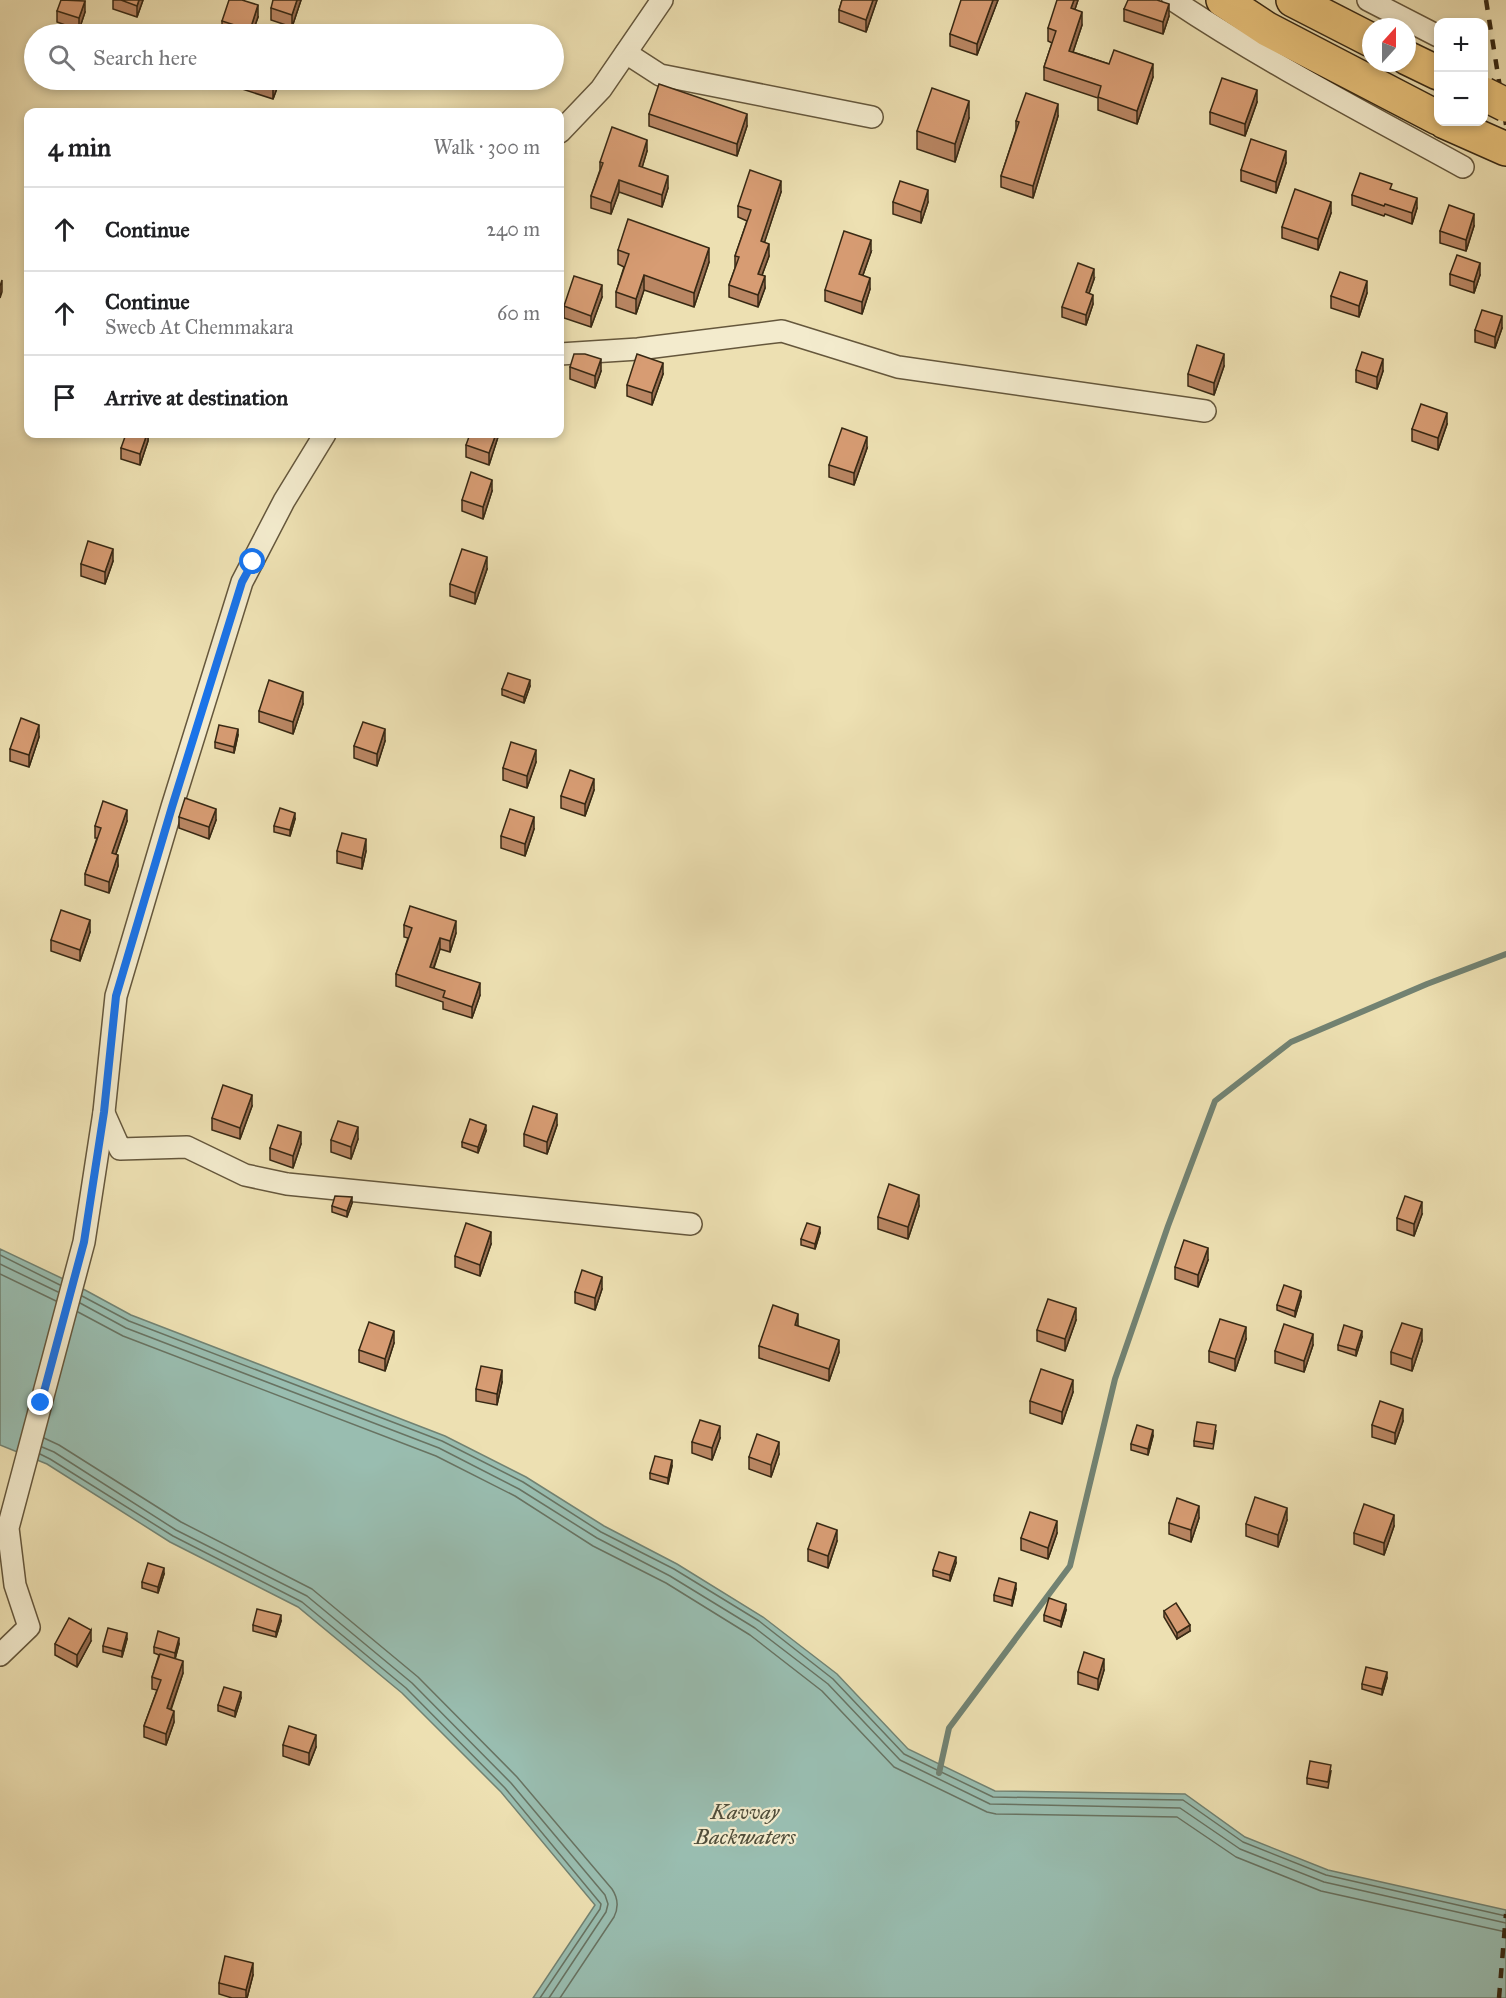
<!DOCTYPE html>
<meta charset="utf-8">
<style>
body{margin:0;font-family:"IM FELL Great Primer",serif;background:#f2f2f2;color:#202124}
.controls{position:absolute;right:18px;top:18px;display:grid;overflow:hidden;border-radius:12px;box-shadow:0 3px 9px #0003}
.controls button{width:54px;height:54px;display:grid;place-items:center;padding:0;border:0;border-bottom:2px solid #e0e0e0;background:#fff;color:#202124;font:30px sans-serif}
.compass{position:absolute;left:1362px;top:18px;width:54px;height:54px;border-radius:50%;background:#fff;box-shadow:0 3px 9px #0003;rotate:21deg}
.stop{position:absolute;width:18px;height:18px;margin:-14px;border:4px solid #1a73e8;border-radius:50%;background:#fff}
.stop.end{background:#1a73e8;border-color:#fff;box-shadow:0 2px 6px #0008}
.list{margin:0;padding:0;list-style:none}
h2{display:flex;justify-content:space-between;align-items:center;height:78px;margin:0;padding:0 24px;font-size:26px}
h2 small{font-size:20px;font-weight:400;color:#757577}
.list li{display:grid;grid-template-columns:39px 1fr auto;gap:18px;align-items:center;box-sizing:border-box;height:84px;padding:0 24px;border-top:2px solid #e0e0e0}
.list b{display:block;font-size:22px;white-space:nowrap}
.list p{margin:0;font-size:20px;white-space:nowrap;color:#757577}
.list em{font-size:20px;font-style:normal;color:#757577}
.icon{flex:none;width:33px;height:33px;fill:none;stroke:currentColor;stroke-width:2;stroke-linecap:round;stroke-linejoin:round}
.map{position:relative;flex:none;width:1506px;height:1998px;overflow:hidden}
.search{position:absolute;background:#fff;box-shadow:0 3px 9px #0003;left:24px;top:24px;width:540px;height:66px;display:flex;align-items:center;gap:15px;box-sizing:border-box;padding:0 21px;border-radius:33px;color:#757577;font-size:22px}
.panel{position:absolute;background:#fff;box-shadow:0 3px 9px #0003;left:24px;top:108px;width:540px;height:330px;border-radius:12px}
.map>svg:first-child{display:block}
</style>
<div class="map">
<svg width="1506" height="1998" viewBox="0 0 1506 1998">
<rect width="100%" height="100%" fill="#ede0b2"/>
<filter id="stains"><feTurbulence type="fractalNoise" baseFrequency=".00333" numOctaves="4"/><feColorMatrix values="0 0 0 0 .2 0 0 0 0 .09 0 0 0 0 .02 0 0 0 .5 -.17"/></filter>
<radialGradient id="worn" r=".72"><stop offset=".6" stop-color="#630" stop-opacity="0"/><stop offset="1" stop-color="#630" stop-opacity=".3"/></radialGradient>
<path fill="#99bdb0" stroke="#728272" stroke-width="1.5" d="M0 1249 74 1284 131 1315 445 1436 526 1477 604 1526 677 1564 763 1617 837 1674 908 1749 995 1791 1185 1794 1245 1837 1328 1870 1506 1910V1998H533L595 1905 501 1792 402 1693 298 1607 170 1542 47 1464 0 1445Z"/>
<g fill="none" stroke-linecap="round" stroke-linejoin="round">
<g stroke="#687362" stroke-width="1.5">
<path d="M0 1255 60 1285"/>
<path d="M0 1264 58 1292"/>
<path d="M0 1274 56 1301"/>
<path d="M82 1296 129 1321 442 1441 523 1482 601 1532 674 1569 759 1621 833 1679 904 1754 993 1797 1183 1800 1243 1842 1326 1875 1506 1916"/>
<path d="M80 1303 126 1328 439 1448 519 1489 597 1538 670 1576 755 1628 828 1684 900 1760 990 1804 1180 1808 1240 1849 1324 1882 1506 1923"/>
<path d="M78 1312 123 1336 436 1456 515 1496 593 1546 666 1583 750 1635 822 1691 894 1767 987 1812 996 1814 1177 1817 1236 1857 1321 1891 1506 1932"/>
<path d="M44 1438 59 1445 181 1522 312 1589 418 1677 517 1777 612 1889C618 1898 619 1907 614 1917L560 1998"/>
<path d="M42 1447 54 1452 176 1530 307 1596 412 1683 511 1783 605 1895 608 1904 606 1912 549 1998"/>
<path d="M40 1454 50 1459 173 1536 302 1602 406 1688 505 1788 601 1904 600 1909 540 1998"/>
</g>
<path stroke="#728272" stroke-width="6" d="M939 1773 949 1728 1070 1566 1115 1379 1168 1226 1215 1101 1291 1042 1427 984 1506 954"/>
<defs>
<g id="minor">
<path d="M1173 0C1266 62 1365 113 1463 167"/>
<path d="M1368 0 1438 36"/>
<path d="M626 53 660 75 872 117"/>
<path d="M560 132 601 89 662 0"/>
<path d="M560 354 638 349 782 331 898 367 1205 411"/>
<path d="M104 1113 120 1149 187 1147 245 1175 287 1184 691 1224"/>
<path d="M0 1655 29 1627 15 1585 8 1528 84 1242 104 1112 116 996 172 807 242 582 284 501 325 434"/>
</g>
<g id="trunk">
<path d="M1223 0 1267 29 1438 118"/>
<path d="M1293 0 1371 40"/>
<path d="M1407 58 1438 73"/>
<path d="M1445 122 1506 149"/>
</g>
</defs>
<use href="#minor" stroke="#65573c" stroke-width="24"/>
<use href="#trunk" stroke="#382914" stroke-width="36"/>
<use href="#minor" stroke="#f3ebcd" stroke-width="21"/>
<use href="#trunk" stroke="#e6c079" stroke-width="33"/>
<g stroke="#382914" stroke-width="4.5" stroke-dasharray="10 10" stroke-linecap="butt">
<path d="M1486 0 1506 125"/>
<path d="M1499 1998 1506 1914"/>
</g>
<defs>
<path id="trunk-bridge" d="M1484 94 1506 105"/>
</defs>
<use href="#trunk-bridge" stroke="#382914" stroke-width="36" stroke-linecap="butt"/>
<use href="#trunk-bridge" stroke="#e6c079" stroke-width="33"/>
</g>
<g fill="#b98663" stroke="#382914" stroke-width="1.5">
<path d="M113 0H143L137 17 113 9Z"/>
<path d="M301 0 292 27 271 20V8Z"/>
<path d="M842 0H877L866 32 839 22V10Z"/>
<path d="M998 0 977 55 950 46V34Z"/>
<path d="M1078 0 1075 9 1082 25 1073 52 1109 64 1153 77 1137 124 1098 110V98L1044 80V67L1052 43 1048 41V28Z"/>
<path d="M1124 9 1169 16 1163 34 1124 21Z"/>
<path d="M57 11 85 12 79 30 57 22Z"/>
<path d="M258 17 252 34H227L222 33V21Z"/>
<path d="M242 80H280L273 99 242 89Z"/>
<path d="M1257 102 1245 136 1210 124V112Z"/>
<path d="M649 114 747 126 737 156 649 126Z"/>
<path d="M1058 116 1033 198 1001 187V176L1016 130V121Z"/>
<path d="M969 118 955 162 917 149V131Z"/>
<path d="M647 151 642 167 668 188 662 207 619 192 611 214 591 208V196L600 170V162Z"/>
<path d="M1286 163 1276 193 1241 181V170Z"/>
<path d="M1392 190 1417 208 1412 224 1385 214 1384 216 1352 205V195Z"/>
<path d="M781 192 764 243 769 256 762 275 765 288 758 307 729 297V285L735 268V256L747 221 738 217V206Z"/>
<path d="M893 202H928L921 223 893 214Z"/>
<path d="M1331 213 1318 250 1282 238V227Z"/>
<path d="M1474 226 1466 251 1440 243V231Z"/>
<path d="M618 250 709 262 694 307 644 290 636 314 616 307V292L624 267 618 264Z"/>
<path d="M871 252 863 275 870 289 862 314 825 301V290Z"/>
<path d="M1450 274 1480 275 1474 293 1450 285Z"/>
<path d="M1094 279 1089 293 1093 304 1086 325 1062 317V307Z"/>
<path d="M1367 293 1359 317 1331 308V296Z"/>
<path d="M602 297 591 327 564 318V306Z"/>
<path d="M1502 328 1495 348 1475 342V330Z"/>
<path d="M1224 366 1214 395 1188 386V374Z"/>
<path d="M570 367 601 371 595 388 570 379Z"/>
<path d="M1356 370 1383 371 1377 389 1356 382Z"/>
<path d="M663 374 652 405 627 396V385Z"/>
<path d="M1447 424 1438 450 1412 441V429Z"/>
<path d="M148 434V441L140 465 121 459V448Z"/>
<path d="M498 434V437L489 465 466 457V445Z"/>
<path d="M867 448 854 485 829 477V465Z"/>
<path d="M492 491 483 519 462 511V500Z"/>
<path d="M113 561 105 584 81 576V564Z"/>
<path d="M487 569 475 604 450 596V584Z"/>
<path d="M530 686 524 703 502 695V689Z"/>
<path d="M303 704 293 734 259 722V711Z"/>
<path d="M238 735 234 753 215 748V742Z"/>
<path d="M39 737 29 767 10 761V749Z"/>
<path d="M385 741 377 766 354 758V746Z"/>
<path d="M536 762 527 788 503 780V768Z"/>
<path d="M594 790 585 816 561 808V796Z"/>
<path d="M179 817 216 820 209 839 179 828Z"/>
<path d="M295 819 290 836 274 832V826Z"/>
<path d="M127 821 116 854 118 866 109 893 85 885V874L97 838H95V826Z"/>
<path d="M534 829 525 856 501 848V836Z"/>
<path d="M337 851H366L362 869 337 863Z"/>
<path d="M404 925 456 933 450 952 440 949 434 968 480 995 472 1018 443 1009V1002L396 986V974L408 938 404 937Z"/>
<path d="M90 932 80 961 51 951V940Z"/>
<path d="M252 1106 240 1139 212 1130V1118Z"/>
<path d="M557 1125 547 1154 524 1146V1134Z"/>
<path d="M486 1131 478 1153 462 1147V1142Z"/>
<path d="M358 1139 351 1159 331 1152V1140Z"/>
<path d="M301 1144 293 1168 270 1160V1148Z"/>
<path d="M352 1203 347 1217 332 1212V1206Z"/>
<path d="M919 1206 908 1239 878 1229V1217Z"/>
<path d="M1422 1214 1414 1236 1397 1230V1218Z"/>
<path d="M820 1233 815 1249 801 1245V1239Z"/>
<path d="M491 1244 480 1276 455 1267V1256Z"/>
<path d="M1208 1260 1198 1287 1175 1279V1267Z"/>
<path d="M602 1289 595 1310 575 1303V1292Z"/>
<path d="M1301 1297 1295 1317 1277 1310V1305Z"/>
<path d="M1076 1320 1065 1351 1037 1341V1330Z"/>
<path d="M798 1326 839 1352 829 1381 759 1358V1346Z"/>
<path d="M1362 1337 1356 1356 1338 1350V1345Z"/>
<path d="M1246 1339 1235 1371 1209 1362V1351Z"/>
<path d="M1422 1341 1412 1371 1391 1364V1352Z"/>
<path d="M394 1343 385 1371 359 1362V1350Z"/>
<path d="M1313 1345 1304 1372 1275 1363V1351Z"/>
<path d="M502 1382 497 1405 476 1401V1389Z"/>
<path d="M1073 1392 1062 1424 1030 1413V1401Z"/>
<path d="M1403 1421 1395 1444 1372 1437V1425Z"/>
<path d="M1216 1431 1213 1449 1194 1446V1441Z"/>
<path d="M1153 1436 1148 1455 1131 1450V1444Z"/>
<path d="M720 1438 712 1460 692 1453V1442Z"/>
<path d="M779 1454 771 1477 749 1469V1457Z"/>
<path d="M672 1466 668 1484 650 1479V1473Z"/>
<path d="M1199 1518 1191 1542 1169 1534V1523Z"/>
<path d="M1287 1520 1278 1547 1246 1536V1524Z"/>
<path d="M1394 1526 1384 1555 1354 1544V1533Z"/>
<path d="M1057 1533 1048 1559 1021 1550V1538Z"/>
<path d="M837 1541 828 1568 808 1561V1549Z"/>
<path d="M956 1563 950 1581 933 1576V1570Z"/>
<path d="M164 1574 158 1593 142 1588V1582Z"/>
<path d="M1016 1589 1012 1606 994 1601V1595Z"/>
<path d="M1066 1610 1061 1627 1044 1621V1615Z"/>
<path d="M1164 1611 1190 1631 1177 1639 1164 1617Z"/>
<path d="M281 1621 276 1637 253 1631V1625Z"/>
<path d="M127 1639 122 1657 103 1652V1646Z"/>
<path d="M91 1641 77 1667 55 1655V1644Z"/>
<path d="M179 1644 175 1659 183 1673 171 1710 174 1722 166 1745 144 1737V1726L157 1690 152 1689V1677L159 1655 154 1653V1647Z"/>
<path d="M1104 1670 1098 1690 1078 1684V1672Z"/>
<path d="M1387 1678 1382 1695 1362 1689V1684Z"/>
<path d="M241 1698 235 1717 218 1711V1705Z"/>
<path d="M283 1745 316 1747 309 1765 283 1756Z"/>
<path d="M1331 1771 1328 1788 1307 1784V1778Z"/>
<path d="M253 1975 247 1998H232L219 1994V1983Z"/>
</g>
<g fill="#966d50" stroke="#382914" stroke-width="1.5">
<path d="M139 0H143L137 17V6Z"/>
<path d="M297 0H301L292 27V15Z"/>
<path d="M873 0H877L866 32V20Z"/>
<path d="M993 0H998L977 55V44Z"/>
<path d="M1074 0H1078L1071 21V8Z"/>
<path d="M85 1V12L79 30V18Z"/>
<path d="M1169 4V16L1163 34V22Z"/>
<path d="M258 5V17L252 34H250V30Z"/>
<path d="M1082 12V25L1069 64V51Z"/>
<path d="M1153 64V77L1137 124V111Z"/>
<path d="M276 80H280L273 99V88Z"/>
<path d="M1257 90V102L1245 136V124Z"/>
<path d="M969 101V118L955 162V144Z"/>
<path d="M1058 104V116L1033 198V186Z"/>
<path d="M747 114V126L737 156V144Z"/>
<path d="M647 140V151L639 178V166Z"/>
<path d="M1286 151V163L1276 193V182Z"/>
<path d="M668 176V188L662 207V195Z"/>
<path d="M619 180V192L611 214V203Z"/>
<path d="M781 181V192L761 253V241Z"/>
<path d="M928 190V202L921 223V212Z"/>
<path d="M1417 198V208L1412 224V213Z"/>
<path d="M1331 202V213L1318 250V239Z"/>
<path d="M1474 214V226L1466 251V240Z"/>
<path d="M871 240V252L859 286V274Z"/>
<path d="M769 244V256L758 286V274Z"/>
<path d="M709 248V262L694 307V293Z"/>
<path d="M1480 263V275L1474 293V282Z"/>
<path d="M1094 269V279L1086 302V292Z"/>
<path d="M644 275V290L636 314V299Z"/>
<path d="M765 276V288L758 307V295Z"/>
<path d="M870 278V289L862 314V302Z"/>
<path d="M2 280V292L0 298V286Z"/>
<path d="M1367 281V293L1359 317V306Z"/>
<path d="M602 285V297L591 327V316Z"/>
<path d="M1093 295V304L1086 325V315Z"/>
<path d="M1502 316V328L1495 348V337Z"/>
<path d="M1224 354V366L1214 395V383Z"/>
<path d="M601 359V371L595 388V376Z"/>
<path d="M1383 359V371L1377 389V377Z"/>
<path d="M663 363V374L652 405V393Z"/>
<path d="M562 388V400L560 409V397Z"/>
<path d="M1447 413V424L1438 450V438Z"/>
<path d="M147 434H148V441L140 465V454Z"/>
<path d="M496 434H498V437L489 465V453Z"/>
<path d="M867 437V448L854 485V473Z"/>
<path d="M492 480V491L483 519V507Z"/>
<path d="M113 549V561L105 584V572Z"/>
<path d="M487 557V569L475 604V593Z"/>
<path d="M530 680V686L524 703V697Z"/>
<path d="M303 692V704L293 734V722Z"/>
<path d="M39 725V737L29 767V755Z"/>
<path d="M238 729V735L234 753V747Z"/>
<path d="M385 729V741L377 766V754Z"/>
<path d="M536 750V762L527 788V776Z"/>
<path d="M594 779V790L585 816V804Z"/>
<path d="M216 809V820L209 839V827Z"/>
<path d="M127 810V821L112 865V853Z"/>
<path d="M295 813V819L290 836V830Z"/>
<path d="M534 817V829L525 856V844Z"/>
<path d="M366 839V851L362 869V858Z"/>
<path d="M118 855V866L109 893V882Z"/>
<path d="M90 920V932L80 961V950Z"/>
<path d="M456 921V933L450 952V941Z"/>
<path d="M440 938V949L430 978V967Z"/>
<path d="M480 983V995L472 1018V1007Z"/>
<path d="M252 1095V1106L240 1139V1128Z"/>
<path d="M557 1114V1125L547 1154V1142Z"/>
<path d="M486 1125V1131L478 1153V1147Z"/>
<path d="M358 1127V1139L351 1159V1147Z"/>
<path d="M301 1132V1144L293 1168V1156Z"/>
<path d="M919 1195V1206L908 1239V1227Z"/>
<path d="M352 1197V1203L347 1217V1211Z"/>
<path d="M1422 1202V1214L1414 1236V1224Z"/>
<path d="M820 1227V1233L815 1249V1244Z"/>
<path d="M491 1232V1244L480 1276V1265Z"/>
<path d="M1208 1248V1260L1198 1287V1275Z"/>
<path d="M602 1277V1289L595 1310V1298Z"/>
<path d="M1301 1291V1297L1295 1317V1311Z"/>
<path d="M1076 1308V1320L1065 1351V1339Z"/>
<path d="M798 1314V1326L795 1325Z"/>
<path d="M1246 1327V1339L1235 1371V1359Z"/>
<path d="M1422 1329V1341L1412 1371V1359Z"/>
<path d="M394 1331V1343L385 1371V1359Z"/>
<path d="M1362 1331V1337L1356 1356V1350Z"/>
<path d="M1313 1334V1345L1304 1372V1361Z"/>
<path d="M839 1340V1352L829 1381V1369Z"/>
<path d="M502 1370V1382L497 1405V1394Z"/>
<path d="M1073 1380V1392L1062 1424V1412Z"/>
<path d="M1403 1409V1421L1395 1444V1433Z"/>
<path d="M720 1426V1438L712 1460V1448Z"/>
<path d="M1153 1430V1436L1148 1455V1449Z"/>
<path d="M779 1442V1454L771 1477V1465Z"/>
<path d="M672 1460V1466L668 1484V1478Z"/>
<path d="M1199 1506V1518L1191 1542V1530Z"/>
<path d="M1287 1508V1520L1278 1547V1535Z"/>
<path d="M1394 1515V1526L1384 1555V1543Z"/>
<path d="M1057 1521V1533L1048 1559V1548Z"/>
<path d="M837 1530V1541L828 1568V1556Z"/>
<path d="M956 1557V1563L950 1581V1575Z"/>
<path d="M164 1568V1574L158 1593V1587Z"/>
<path d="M1016 1583V1589L1012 1606V1600Z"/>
<path d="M1066 1604V1610L1061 1627V1621Z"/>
<path d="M281 1615V1621L276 1637V1632Z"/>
<path d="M1190 1625V1631L1177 1639V1633Z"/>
<path d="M91 1630V1641L77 1667V1655Z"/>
<path d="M127 1633V1639L122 1657V1651Z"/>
<path d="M179 1638V1644L175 1659V1653Z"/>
<path d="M1104 1659V1670L1098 1690V1679Z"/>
<path d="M183 1661V1673L167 1720V1708Z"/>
<path d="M1387 1672V1678L1382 1695V1689Z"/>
<path d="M241 1692V1698L235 1717V1711Z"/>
<path d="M174 1711V1722L166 1745V1734Z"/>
<path d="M316 1735V1747L309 1765V1753Z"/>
<path d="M253 1963V1975L247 1998H246V1990Z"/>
</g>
<g fill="#d79c73" stroke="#382914" stroke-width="1.5">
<path d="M61 0 85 1 79 18 57 11Z"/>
<path d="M121 0H139L137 6Z"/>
<path d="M229 0H242L258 5 250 30 222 21Z"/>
<path d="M273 0H297L292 15 271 8Z"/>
<path d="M842 0H873L866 20 839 10Z"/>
<path d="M961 0H993L977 44 950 34Z"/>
<path d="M1057 0H1074L1071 8 1082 12 1069 51 1109 64 1114 50 1153 64 1137 111 1098 97 1101 86 1044 67 1056 31 1048 28Z"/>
<path d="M1128 0H1157L1169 4 1163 22 1124 9Z"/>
<path d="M412 27 432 34H409Z"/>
<path d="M1222 78 1257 90 1245 124 1210 112Z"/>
<path d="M250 80H276L273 88Z"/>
<path d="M659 84 747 114 737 144 649 114Z"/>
<path d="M932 88 969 101 955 144 917 131Z"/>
<path d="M1026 93 1058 104 1033 186 1001 176 1019 122 1016 121Z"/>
<path d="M612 127 647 140 639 166 668 176 662 195 619 180 611 203 591 196 603 163 600 162Z"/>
<path d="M1251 139 1286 151 1276 182 1241 170Z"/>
<path d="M750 170 781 181 761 241 769 244 758 274 765 276 758 295 729 285 739 257 735 256 751 210 738 206Z"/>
<path d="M1360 173 1392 184 1390 189 1417 198 1412 213 1385 204 1384 206 1352 195Z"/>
<path d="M900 181 928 190 921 212 893 202Z"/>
<path d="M1295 189 1331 202 1318 239 1282 227Z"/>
<path d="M1449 205 1474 214 1466 240 1440 231Z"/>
<path d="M628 219 709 248 694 293 644 275 636 299 616 292 629 254 618 250Z"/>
<path d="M844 231 871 240 859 274 870 278 862 302 825 290Z"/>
<path d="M1457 255 1480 263 1474 282 1450 274Z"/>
<path d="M1078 263 1094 269 1086 292 1093 295 1086 315 1062 307Z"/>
<path d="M1340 272 1367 281 1359 306 1331 296Z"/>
<path d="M574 276 602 285 591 316 564 306Z"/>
<path d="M1482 310 1502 316 1495 337 1475 330Z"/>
<path d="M1197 345 1224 354 1214 383 1188 374Z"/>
<path d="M1362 352 1383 359 1377 377 1356 370Z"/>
<path d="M574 354H585L601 359 595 376 570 367Z"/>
<path d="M637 354 663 363 652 393 627 385Z"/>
<path d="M560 387 562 388 560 397Z"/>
<path d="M1421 404 1447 413 1438 438 1412 429Z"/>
<path d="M842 428 867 437 854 473 829 465Z"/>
<path d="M126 434H147L140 454 121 448Z"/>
<path d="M470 434H496L489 453 466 445Z"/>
<path d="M471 472 492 480 483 507 462 500Z"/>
<path d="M88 541 113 549 105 572 81 564Z"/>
<path d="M462 549 487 557 475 593 450 584Z"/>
<path d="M508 673 530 680 524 697 502 689Z"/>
<path d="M269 680 303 692 293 722 259 711Z"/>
<path d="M21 718 39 725 29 755 10 749Z"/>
<path d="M363 722 385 729 377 754 354 746Z"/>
<path d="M219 725 238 729 234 747 215 742Z"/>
<path d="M511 742 536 750 527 776 503 768Z"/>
<path d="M570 770 594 779 585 804 561 796Z"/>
<path d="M185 798 216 809 209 827 179 817Z"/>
<path d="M103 801 127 810 112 853 118 855 109 882 85 874 101 828 95 826Z"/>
<path d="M280 808 295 813 290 830 274 826Z"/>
<path d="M510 809 534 817 525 844 501 836Z"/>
<path d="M342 833 366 839 362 858 337 851Z"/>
<path d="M410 906 456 921 450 941 440 938 430 967 480 983 472 1007 443 997 445 991 396 974 412 928 404 925Z"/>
<path d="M61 910 90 920 80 950 51 940Z"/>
<path d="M223 1085 252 1095 240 1128 212 1118Z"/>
<path d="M533 1106 557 1114 547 1142 524 1134Z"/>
<path d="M470 1119 486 1125 478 1147 462 1142Z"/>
<path d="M338 1121 358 1127 351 1147 331 1140Z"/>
<path d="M278 1125 301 1132 293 1156 270 1148Z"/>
<path d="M889 1184 919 1195 908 1227 878 1217Z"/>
<path d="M335 1196 352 1197 347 1211 332 1206Z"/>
<path d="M1405 1196 1422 1202 1414 1224 1397 1218Z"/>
<path d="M466 1223 491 1232 480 1265 455 1256Z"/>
<path d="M807 1223 820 1227 815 1244 801 1239Z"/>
<path d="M1184 1240 1208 1248 1198 1275 1175 1267Z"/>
<path d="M582 1270 602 1277 595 1298 575 1292Z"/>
<path d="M1284 1285 1301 1291 1295 1311 1277 1305Z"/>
<path d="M1048 1299 1076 1308 1065 1339 1037 1330Z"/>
<path d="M773 1305 798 1314 795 1325 839 1340 829 1369 759 1346Z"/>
<path d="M1220 1319 1246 1327 1235 1359 1209 1351Z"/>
<path d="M369 1322 394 1331 385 1359 359 1350Z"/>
<path d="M1402 1323 1422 1329 1412 1359 1391 1352Z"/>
<path d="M1284 1324 1313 1334 1304 1361 1275 1351Z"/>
<path d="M1344 1325 1362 1331 1356 1350 1338 1345Z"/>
<path d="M481 1366 502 1370 497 1394 476 1389Z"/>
<path d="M1041 1369 1073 1380 1062 1412 1030 1401Z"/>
<path d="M1380 1401 1403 1409 1395 1433 1372 1425Z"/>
<path d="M700 1420 720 1426 712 1448 692 1442Z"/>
<path d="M1197 1422 1216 1425 1213 1444 1194 1441Z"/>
<path d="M1137 1425 1153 1430 1148 1449 1131 1444Z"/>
<path d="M757 1434 779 1442 771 1465 749 1457Z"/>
<path d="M655 1456 672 1460 668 1478 650 1473Z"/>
<path d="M1255 1497 1287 1508 1278 1535 1246 1524Z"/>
<path d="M1177 1498 1199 1506 1191 1530 1169 1523Z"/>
<path d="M1364 1504 1394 1515 1384 1543 1354 1533Z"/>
<path d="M1030 1512 1057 1521 1048 1548 1021 1538Z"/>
<path d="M817 1523 837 1530 828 1556 808 1549Z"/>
<path d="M939 1552 956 1557 950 1575 933 1570Z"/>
<path d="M148 1563 164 1568 158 1587 142 1582Z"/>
<path d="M999 1578 1016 1583 1012 1600 994 1595Z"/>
<path d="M1049 1598 1066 1604 1061 1621 1044 1615Z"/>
<path d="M1176 1603 1190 1625 1177 1633 1164 1611Z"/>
<path d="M257 1609 281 1615 276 1632 253 1625Z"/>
<path d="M69 1618 91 1630 77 1655 55 1644Z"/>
<path d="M108 1628 127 1633 122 1651 103 1646Z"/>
<path d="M158 1631 179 1638 175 1653 154 1647Z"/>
<path d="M1084 1652 1104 1659 1098 1679 1078 1672Z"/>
<path d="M160 1654 183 1661 167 1708 174 1711 166 1734 144 1726 161 1680 152 1677Z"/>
<path d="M1366 1667 1387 1672 1382 1689 1362 1684Z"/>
<path d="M224 1687 241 1692 235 1711 218 1705Z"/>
<path d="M289 1726 316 1735 309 1753 283 1745Z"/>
<path d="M1310 1761 1331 1765 1328 1782 1307 1778Z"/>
<path d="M225 1956 253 1963 246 1990 219 1983Z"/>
</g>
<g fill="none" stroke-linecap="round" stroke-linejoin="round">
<path stroke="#1a73e8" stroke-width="8" d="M41 1403 84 1242 104 1112 116 996 172 807 242 582 253 562"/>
</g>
<g text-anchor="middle" stroke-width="4.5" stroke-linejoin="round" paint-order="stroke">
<g font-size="22" font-style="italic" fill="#504e3b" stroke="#f3ebcd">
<text x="745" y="1819">Kavvay<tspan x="745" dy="25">Backwaters</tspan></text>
</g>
</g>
<rect width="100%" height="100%" filter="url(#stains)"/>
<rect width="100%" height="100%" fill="url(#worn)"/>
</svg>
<div class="controls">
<button>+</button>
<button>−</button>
</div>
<svg class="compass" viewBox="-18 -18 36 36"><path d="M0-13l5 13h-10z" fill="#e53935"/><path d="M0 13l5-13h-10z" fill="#757577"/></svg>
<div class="stop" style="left:253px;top:562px"></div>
<div class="stop end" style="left:41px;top:1403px"></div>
<div class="search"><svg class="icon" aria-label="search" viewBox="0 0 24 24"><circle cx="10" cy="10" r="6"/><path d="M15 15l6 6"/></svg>Search here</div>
<section class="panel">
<h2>4 min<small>Walk · 300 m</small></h2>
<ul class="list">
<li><svg class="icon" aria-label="ahead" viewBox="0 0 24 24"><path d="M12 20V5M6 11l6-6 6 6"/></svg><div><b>Continue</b></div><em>240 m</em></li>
<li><svg class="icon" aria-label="ahead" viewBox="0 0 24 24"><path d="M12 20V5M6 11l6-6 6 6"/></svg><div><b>Continue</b><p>Swecb At Chemmakara</p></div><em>60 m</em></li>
<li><svg class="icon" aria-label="arrive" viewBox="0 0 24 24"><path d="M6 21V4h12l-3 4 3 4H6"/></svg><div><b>Arrive at destination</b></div></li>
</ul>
</section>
</div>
